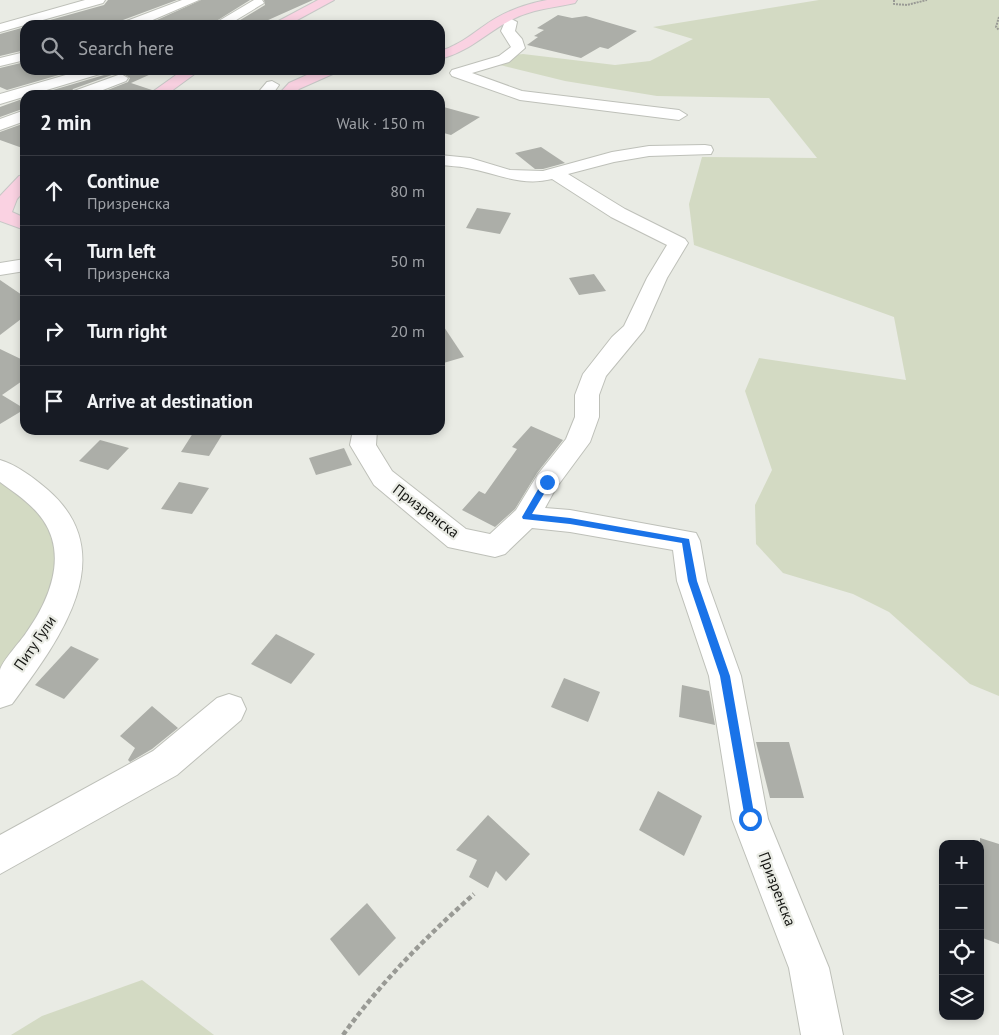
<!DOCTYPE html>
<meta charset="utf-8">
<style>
body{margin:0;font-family:"PT Sans",sans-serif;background:#20242c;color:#f1f3f6}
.controls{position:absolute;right:15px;bottom:15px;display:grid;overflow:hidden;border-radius:10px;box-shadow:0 2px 8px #0003}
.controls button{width:45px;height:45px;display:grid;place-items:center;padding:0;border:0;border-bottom:1px solid #363941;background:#171b24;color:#f1f3f6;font:25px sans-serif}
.stop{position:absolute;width:15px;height:15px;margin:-11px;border:4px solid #1a73e8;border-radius:50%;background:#fff}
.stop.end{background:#1a73e8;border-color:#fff;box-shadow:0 1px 5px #0008}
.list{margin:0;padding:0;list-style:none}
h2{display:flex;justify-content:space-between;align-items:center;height:65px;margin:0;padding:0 20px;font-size:21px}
h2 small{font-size:16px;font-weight:400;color:#9ea1a6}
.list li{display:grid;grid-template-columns:32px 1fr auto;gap:15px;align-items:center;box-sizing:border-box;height:70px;padding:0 20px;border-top:1px solid #363941}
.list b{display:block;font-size:19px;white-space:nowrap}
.list p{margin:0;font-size:16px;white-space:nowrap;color:#9ea1a6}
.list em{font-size:16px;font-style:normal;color:#9ea1a6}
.icon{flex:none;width:28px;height:28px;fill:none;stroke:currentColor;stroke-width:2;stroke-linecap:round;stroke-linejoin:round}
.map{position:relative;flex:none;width:999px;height:1035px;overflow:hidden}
.search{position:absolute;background:#171b24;box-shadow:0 2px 8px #0003;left:20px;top:20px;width:425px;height:55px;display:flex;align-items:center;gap:12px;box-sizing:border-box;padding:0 18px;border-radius:15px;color:#9ea1a6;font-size:19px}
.panel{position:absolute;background:#171b24;box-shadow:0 2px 8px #0003;left:20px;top:90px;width:425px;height:345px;border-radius:15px}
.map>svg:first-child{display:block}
</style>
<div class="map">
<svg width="999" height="1035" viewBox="0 0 999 1035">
<rect width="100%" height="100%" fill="#e9ebe4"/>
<g fill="#d3dac3">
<path d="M819 0H999V696L970 684 889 612 853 594 783 573 756 544 755 505 772 470 745 391 759 358 906 380 894 317 694 245 689 204 702 157 817 158 769 98 657 96 565 81 496 64 514 55 523 54 615 65 650 61 693 39 653 27Z"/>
<path d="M0 469 33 493 68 561 0 693Z"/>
<path d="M142 980 214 1035H11L42 1016Z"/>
</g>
<g fill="#acaea8">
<path d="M108 0H177L123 20 120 25H44L43 22 104 5Z"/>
<path d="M201 0H250L210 25H146Z"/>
<path d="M264 0H313L257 25H232L265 5Z"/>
<path d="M558 15 572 18 586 16 637 31 608 49 600 47 581 58 527 45 538 37 534 36 544 30 537 28Z"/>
<path d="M25 27V50L0 56V34Z"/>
<path d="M25 62V70H76L7 90 0 87V68Z"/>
<path d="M107 70H160L131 83 152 90 146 95H95L128 82 130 78 120 72 73 89 70 95H36L104 75Z"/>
<path d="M25 98V108L0 117V107Z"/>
<path d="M440 106 480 117 451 135 440 132Z"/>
<path d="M25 123V149L0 140V132Z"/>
<path d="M541 147 565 163 543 169H535L515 153Z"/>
<path d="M477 208 511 213 500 234 466 228Z"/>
<path d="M594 274 606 291 579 295 569 278Z"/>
<path d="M0 280 25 297V316L0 335Z"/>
<path d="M440 321 464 357 440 364Z"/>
<path d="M0 349 25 361V379L2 395 25 409 0 424Z"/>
<path d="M531 426 563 440 537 473 515 509 495 527 462 510 479 491 485 494 517 449 512 447Z"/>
<path d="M195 430H225L209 456 181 452Z"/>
<path d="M100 440 129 448 108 470 79 461Z"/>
<path d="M344 448 352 465 316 475 309 458Z"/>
<path d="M179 482 209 488 192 514 161 509Z"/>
<path d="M276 634 315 654 291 684 251 664Z"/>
<path d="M71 646 99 659 64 699 35 685Z"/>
<path d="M564 678 600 692 588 722 551 707Z"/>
<path d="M682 685 709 691 715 725 679 717Z"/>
<path d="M152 706 178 728 152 749 130 762 128 760 135 748 120 736Z"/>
<path d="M756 742H789L804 798H770Z"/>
<path d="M658 791 702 816 684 856 639 830Z"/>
<path d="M488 815 530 854 506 881 496 871 488 888 469 877 477 860 456 850Z"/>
<path d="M980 838 999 844V944L980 937Z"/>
<path d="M367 903 396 938 359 976 330 939Z"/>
</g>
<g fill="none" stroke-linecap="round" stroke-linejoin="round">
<defs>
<g id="minor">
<path d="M85 0H105L103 3 0 32V24Z"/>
<path d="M182 0H199L141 25H122L124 22Z"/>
<path d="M254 0H262L264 3 228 25H212Z"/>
<path d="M504 15 517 22 515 31 522 39 525 48 509 62 472 73 522 91 679 110 687 115 679 120 520 100 452 76 450 73 452 70 499 56 511 47 501 31 504 24 498 19Z"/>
<path d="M25 52V60L0 66V58Z"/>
<path d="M83 70H105L103 73 0 104V94Z"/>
<path d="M121 74 128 78 126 81 90 95 71 94 74 91Z"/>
<path d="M272 81 279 85 272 95H256L267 82Z"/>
<path d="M25 110V121L0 130V119Z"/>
<path d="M705 145 711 146 713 150 711 154 649 156 614 162 568 174 625 209 685 239 688 243 667 278 644 330 606 376 599 395V417L590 442 556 488 545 508 570 510 696 533 700 541 707 581 741 676 768 819 829 968 843 1035H801L789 968 732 819 709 676 677 581 673 550 570 532 532 528 505 554 495 557 448 547 374 485 350 445 353 430H377L376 445 392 471 466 529 490 534 516 510 538 474 566 439 575 417V395L583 374 612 337 624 326 647 278 667 245 611 217 552 179C521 187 496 173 467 168 458 166 449 166 440 165V155L470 158 510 170 543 171 612 152 649 146Z"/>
<path d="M25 259V271L0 275V263Z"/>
<path d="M0 460C17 465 34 478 48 490 124 556 57 643 12 704L0 708C0 696 0 681 0 670 2 661 21 641 26 633 49 601 68 556 43 520 32 504 15 493 0 482Z"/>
<path d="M229 694 241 698 246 709 241 720 177 775 0 874V835L153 751 217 698Z"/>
</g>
<g id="major">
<path d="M318 0H334L288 25H271Z"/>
<path d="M547 0H577L575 3C553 8 532 9 511 20 486 33 469 52 440 59V51C462 45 477 29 496 18 512 9 530 3 547 0Z"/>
<path d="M183 70H200L166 95H148Z"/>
<path d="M318 70H337L335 73 299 89 294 95H278L289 83Z"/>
<path d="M25 175V190L17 199 12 212 25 218V230L0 221V196L19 176Z"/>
</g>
</defs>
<use href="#minor" stroke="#bec0b9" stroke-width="2"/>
<use href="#major" stroke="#c7c7c6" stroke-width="2"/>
<g stroke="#999a95" stroke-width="2" stroke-dasharray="2 1" stroke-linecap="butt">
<path d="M894 0V4L907 5 927 0"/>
<path d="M999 17 996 27 999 30"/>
</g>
<path stroke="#999a95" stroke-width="4.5" stroke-dasharray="5 3" stroke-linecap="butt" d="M343 1035C381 982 426 937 474 894"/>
<use href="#minor" fill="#fff" fill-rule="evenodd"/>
<use href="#major" fill="#fad2e2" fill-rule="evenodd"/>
</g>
<path fill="#1a73e8" d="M544 479 551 482 532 514 570 518 689 539 697 581 730 676 755 819 754 823 750 824 745 819 720 676 688 581 682 543 570 524 523 519 522 517Z"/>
<g text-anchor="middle" stroke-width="4.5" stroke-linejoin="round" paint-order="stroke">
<g font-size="15" fill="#151613" stroke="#e9ebe4">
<text transform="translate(426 511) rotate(37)" y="5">Призренска</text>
<text transform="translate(35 643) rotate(-56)" y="5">Питу Гули</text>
<text transform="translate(777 889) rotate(69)" y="5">Призренска</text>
</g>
</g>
</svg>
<div class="controls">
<button>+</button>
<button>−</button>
<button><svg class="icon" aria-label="locate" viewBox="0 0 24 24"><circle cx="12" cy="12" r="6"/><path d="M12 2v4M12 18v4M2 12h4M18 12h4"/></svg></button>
<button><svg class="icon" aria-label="layers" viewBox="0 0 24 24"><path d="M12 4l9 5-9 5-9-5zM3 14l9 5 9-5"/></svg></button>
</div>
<div class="stop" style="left:750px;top:819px"></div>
<div class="stop end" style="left:547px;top:482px"></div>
<div class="search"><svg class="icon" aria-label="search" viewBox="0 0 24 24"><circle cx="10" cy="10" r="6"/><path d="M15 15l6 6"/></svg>Search here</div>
<section class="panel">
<h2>2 min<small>Walk · 150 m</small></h2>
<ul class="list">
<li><svg class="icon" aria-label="ahead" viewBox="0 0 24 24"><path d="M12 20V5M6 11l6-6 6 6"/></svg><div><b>Continue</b><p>Призренска</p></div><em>80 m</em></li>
<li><svg class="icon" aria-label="left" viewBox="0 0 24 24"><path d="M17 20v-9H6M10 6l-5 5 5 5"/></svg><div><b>Turn left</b><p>Призренска</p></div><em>50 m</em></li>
<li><svg class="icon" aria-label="right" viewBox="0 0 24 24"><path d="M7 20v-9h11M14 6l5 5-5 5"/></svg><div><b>Turn right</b></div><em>20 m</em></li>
<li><svg class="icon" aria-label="arrive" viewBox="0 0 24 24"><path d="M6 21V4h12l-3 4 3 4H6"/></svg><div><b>Arrive at destination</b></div></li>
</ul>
</section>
</div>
